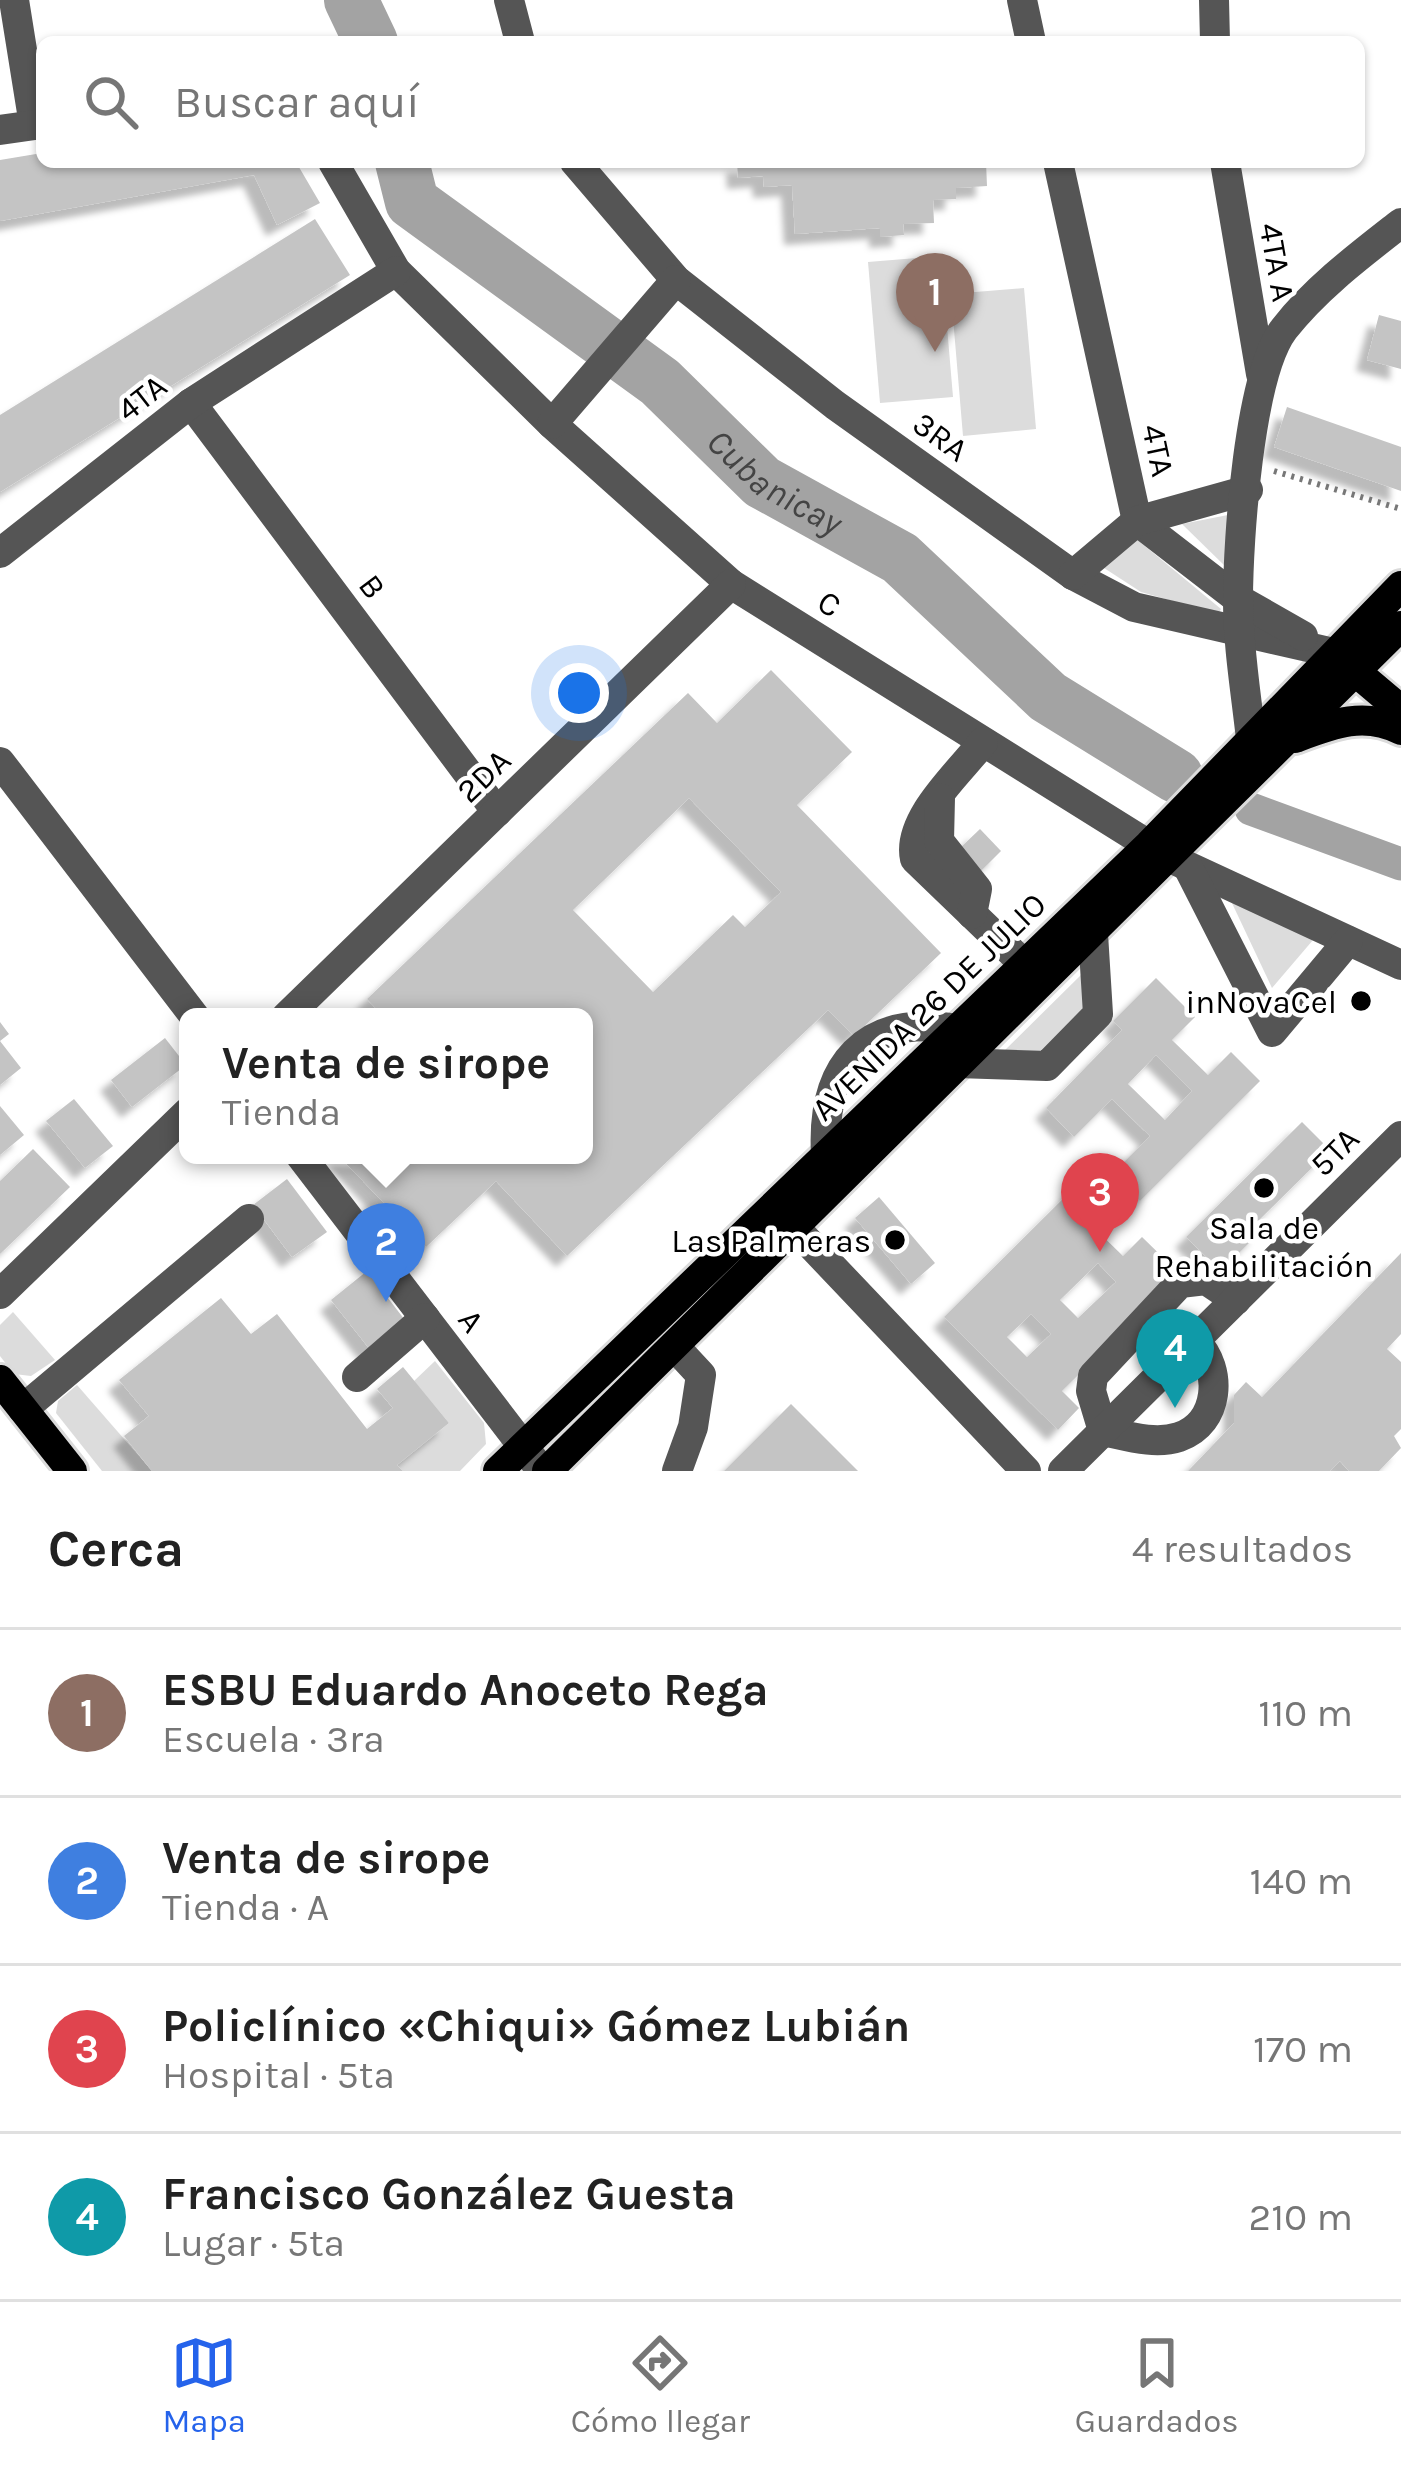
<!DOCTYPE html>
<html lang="es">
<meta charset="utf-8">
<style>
body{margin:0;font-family:Karla,sans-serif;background:#f6f6f6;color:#222}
.you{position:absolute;left:579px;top:693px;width:42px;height:42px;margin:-30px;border:9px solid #fff;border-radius:50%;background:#1a73e8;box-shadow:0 0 0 18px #1a73e833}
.badge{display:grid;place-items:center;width:78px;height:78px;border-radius:50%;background:#2563eb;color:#fff;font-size:39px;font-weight:700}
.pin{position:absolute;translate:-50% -99px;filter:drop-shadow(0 3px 6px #0008)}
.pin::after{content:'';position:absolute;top:63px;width:42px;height:36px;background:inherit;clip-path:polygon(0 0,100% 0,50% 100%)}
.popup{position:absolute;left:179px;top:1008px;width:414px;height:156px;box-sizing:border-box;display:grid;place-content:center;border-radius:18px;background:#fff;filter:drop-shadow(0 3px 9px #0005);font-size:39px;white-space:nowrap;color:#767676}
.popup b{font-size:45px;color:#222}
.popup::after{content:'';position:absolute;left:50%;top:100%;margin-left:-24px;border:24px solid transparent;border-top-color:#fff}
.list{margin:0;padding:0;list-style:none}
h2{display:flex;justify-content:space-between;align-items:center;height:156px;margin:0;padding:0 48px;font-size:51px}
h2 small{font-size:39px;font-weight:400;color:#767676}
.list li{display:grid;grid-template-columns:78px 1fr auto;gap:36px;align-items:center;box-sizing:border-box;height:168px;padding:0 48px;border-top:3px solid #e0e0e0}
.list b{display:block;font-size:45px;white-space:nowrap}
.list p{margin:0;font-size:39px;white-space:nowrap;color:#767676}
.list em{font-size:39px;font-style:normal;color:#767676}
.icon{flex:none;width:66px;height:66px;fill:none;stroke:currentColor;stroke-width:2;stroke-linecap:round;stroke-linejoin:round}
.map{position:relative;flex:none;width:1401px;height:1471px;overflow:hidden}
.search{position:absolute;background:#fff;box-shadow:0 3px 9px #0004;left:36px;right:36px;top:36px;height:132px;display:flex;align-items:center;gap:30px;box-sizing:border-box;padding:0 42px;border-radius:18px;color:#767676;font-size:45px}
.sheet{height:828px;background:#fff}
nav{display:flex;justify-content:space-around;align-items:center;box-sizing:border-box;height:168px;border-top:3px solid #e0e0e0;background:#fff;font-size:33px;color:#767676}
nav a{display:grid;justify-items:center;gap:6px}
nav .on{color:#2563eb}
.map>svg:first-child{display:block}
</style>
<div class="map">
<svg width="1401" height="1471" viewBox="0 0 1401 1471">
<defs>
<filter id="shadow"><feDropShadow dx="-11" dy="11" stdDeviation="3" flood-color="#0004"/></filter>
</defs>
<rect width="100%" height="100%" fill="#fff"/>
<g fill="#dcdcdc">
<path d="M941 256 953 397 880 403 868 262Z"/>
<path d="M1024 288 1036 429 963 436 951 294Z"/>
<path d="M1233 514 1227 568 1182 524Z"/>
<path d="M1134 537 1221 609 1218 614 1141 592 1101 566Z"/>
<path d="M1231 901 1313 940 1272 988Z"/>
<path d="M1085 971 1088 1013 1045 1056 1001 1054Z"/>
<path d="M13 1312 55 1360 31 1376 14 1374 0 1356V1325Z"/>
<path d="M435 1361 484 1423 486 1444 460 1471H403L397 1465 449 1423 414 1381Z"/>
<path d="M77 1385 152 1471H102L56 1413 58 1401Z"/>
</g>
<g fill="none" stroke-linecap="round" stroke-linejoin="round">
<path stroke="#a3a3a3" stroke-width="33" d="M1251 809 1401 864"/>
<g stroke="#a3a3a3" stroke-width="54">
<path d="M351 0 371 42"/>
<path id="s1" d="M402 162 412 202 660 382 762 482 900 558 1048 697 1176 776"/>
</g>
</g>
<g fill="#c4c4c4" fill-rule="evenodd" filter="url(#shadow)">
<path d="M42 153V162H296L320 203 277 225 254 175 0 221V160Z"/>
<path d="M737 162H986L987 186 956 188V199L933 200 934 223 903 224 904 235 880 237V228L795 234 792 185 764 187 763 176 738 178Z"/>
<path d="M315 219 350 275 0 492V415Z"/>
<path d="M1379 315 1401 321V369L1367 360Z"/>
<path d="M1287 407 1401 447V491L1274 447Z"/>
<path d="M771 670 852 752 797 805 941 953 854 1036 828 1010 567 1256 496 1181 426 1247 338 1155H379L391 1168 404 1155H584V1017H384L367 999 688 693 717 723ZM689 798 781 892 745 927 733 915 653 992 573 910Z"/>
<path d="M980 829 1001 851 980 872 959 849Z"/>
<path d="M1156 978 1195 1017 1172 1040 1208 1075 1231 1052 1260 1081 1140 1201 1112 1174 1150 1136 1112 1099 1074 1137 1046 1108 1122 1030 1113 1021ZM1156 1055 1192 1091 1165 1120 1128 1084Z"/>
<path d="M0 1022 9 1034 0 1041 21 1068 0 1085Z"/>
<path d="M165 1038 186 1065 132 1107 111 1080Z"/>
<path d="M74 1099 113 1146 85 1168 46 1121Z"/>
<path d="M0 1106 24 1135 0 1155Z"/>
<path d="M1302 1122 1330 1150 1253 1226 1260 1232 1221 1271 1186 1237Z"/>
<path d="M33 1149 70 1187 0 1254V1181Z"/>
<path d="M287 1179 327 1232 292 1257 253 1205Z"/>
<path d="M1083 1179 1108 1204 1089 1223 1123 1256 1142 1237 1180 1274 1062 1391 1079 1408 1058 1430 944 1317ZM1098 1263 1116 1282 1078 1318 1060 1300ZM1031 1314 1051 1334 1027 1357 1007 1337Z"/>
<path d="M879 1197 935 1263 911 1284 855 1218Z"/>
<path d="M1401 1253V1334L1387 1349 1401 1362V1429L1394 1436 1401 1448 1379 1471H1349L1340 1461 1330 1471H1188L1234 1423V1395L1246 1382 1262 1397Z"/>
<path d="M367 1271 408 1324 372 1352 331 1300Z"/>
<path d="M221 1298 251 1334 277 1314 367 1429 393 1408 377 1389 403 1367 449 1423 397 1465 403 1471H152L124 1436 149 1416 119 1380Z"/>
<path d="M791 1404 858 1471H724Z"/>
</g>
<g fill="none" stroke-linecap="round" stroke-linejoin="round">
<defs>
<g id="major">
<path d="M1343 661 1401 710"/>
<path d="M1295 738C1332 724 1364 711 1401 730"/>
<path d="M0 1380 72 1471"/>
<path d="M498 1471 1149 845 1401 586"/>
<path d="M547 1471 1401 626"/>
</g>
</defs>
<use href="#major" stroke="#dbdbdb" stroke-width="36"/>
<path stroke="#777" stroke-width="6" stroke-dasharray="3 6" stroke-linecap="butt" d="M1274 471 1401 509"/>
<g stroke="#555" stroke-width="30">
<path d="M14 0 34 125"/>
<path d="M509 0 520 42"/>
<path d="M1022 0 1031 42"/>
<path d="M1214 0 1215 42"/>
<path d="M0 130 42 124"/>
<path d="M333 162 396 271 552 424 731 584 1168 857 1401 965"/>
<path d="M575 162 676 280 835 405 1073 575 1134 607 1334 653"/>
<path d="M1058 162 1137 521 1238 599 1303 636"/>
<path d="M1225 162 1261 374"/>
<path d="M191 403 497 812"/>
<path d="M552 424 676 280"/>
<path d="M0 553 191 403 396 271"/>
<path d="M1073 575 1137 521 1248 490"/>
<path d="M1251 739C1246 693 1238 646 1238 600 1238 540 1249 375 1284 329 1316 288 1360 255 1401 223"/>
<path d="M983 742C960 772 906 819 915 859L1024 964"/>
<path d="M0 762 195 1017"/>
<path d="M940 798 939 841 977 889 972 914"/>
<path d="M1188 867 1272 1032 1348 941"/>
<path d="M286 1017 731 584"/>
<path d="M957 1063 1047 1066 1098 1014 1093 934"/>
<path d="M826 1154C821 1065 865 1014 956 1029"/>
<path d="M300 1155 542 1471"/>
<path d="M777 1209 1026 1471"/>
<path d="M0 1294 188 1112"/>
<path d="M1196 1342C1223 1369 1220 1423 1179 1437 1155 1445 1127 1436 1103 1431L1091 1391 1093 1376 1180 1283 1206 1280 1236 1300"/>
<path d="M674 1346 701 1375 693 1427 677 1471"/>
<path d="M357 1377 425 1318"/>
<path d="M23 1409 249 1219"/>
<path d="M1063 1471 1401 1136"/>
</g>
<use href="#major" stroke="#000" stroke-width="30"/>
</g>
<g fill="#000" stroke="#fff" stroke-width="4.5">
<circle cx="1361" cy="1001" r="12"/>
<circle cx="1264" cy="1188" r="12"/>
<circle cx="895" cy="1240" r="12"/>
</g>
<g text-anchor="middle" stroke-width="9" stroke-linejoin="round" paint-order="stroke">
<g font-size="33" fill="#000" stroke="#fff">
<text transform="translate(1278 262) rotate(80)" y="12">4TA A</text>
<text transform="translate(141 397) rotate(-38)" y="12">4TA</text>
<text transform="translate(941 436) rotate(36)" y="12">3RA</text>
<text transform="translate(1159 450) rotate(78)" y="12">4TA</text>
<text transform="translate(373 586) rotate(53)" y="12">B</text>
<text transform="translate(830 603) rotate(32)" y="12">C</text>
<text transform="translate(483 775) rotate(-44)" y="12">2DA</text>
<text transform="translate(928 1006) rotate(-44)" y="12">AVENIDA 26 DE JULIO</text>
<text transform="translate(1334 1151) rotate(-45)" y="12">5TA</text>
<text transform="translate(472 1320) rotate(53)" y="12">A</text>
</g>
<g font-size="33" fill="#000" stroke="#fff" text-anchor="end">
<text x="1337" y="1013">inNovaCel</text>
<text x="1264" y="1239" text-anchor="middle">Sala de<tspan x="1264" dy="38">Rehabilitación</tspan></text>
<text x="871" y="1252">Las Palmeras</text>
</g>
<g font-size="36" font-style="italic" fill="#444" stroke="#fff">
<text dy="13" stroke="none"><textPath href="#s1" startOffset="501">Cubanicay</textPath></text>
</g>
</g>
</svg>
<div class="you"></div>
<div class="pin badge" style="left:935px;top:352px;background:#8d6e63">1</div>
<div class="pin badge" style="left:386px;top:1302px;background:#3f7fe0">2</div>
<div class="popup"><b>Venta de sirope</b>Tienda</div>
<div class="pin badge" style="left:1100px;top:1252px;background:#e0444e">3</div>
<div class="pin badge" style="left:1175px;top:1408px;background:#0f9aa8">4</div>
<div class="search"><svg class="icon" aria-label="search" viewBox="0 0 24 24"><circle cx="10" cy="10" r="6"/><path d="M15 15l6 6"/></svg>Buscar aquí</div>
</div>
<section class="sheet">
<h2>Cerca<small>4 resultados</small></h2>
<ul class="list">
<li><span class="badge" style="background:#8d6e63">1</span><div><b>ESBU Eduardo Anoceto Rega</b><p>Escuela · 3ra</p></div><em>110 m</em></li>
<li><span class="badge" style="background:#3f7fe0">2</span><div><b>Venta de sirope</b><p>Tienda · A</p></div><em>140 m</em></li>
<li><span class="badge" style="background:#e0444e">3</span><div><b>Policlínico «Chiqui» Gómez Lubián</b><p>Hospital · 5ta</p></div><em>170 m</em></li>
<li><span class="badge" style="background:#0f9aa8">4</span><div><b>Francisco González Guesta</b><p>Lugar · 5ta</p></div><em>210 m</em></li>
</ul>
</section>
<nav>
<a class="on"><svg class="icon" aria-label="map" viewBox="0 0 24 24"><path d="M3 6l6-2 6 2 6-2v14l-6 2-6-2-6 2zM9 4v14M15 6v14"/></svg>Mapa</a>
<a><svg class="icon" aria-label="directions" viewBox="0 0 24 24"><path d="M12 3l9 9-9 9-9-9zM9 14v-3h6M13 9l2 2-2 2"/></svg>Cómo llegar</a>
<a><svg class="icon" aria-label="saved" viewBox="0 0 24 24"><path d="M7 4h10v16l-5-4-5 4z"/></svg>Guardados</a>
</nav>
